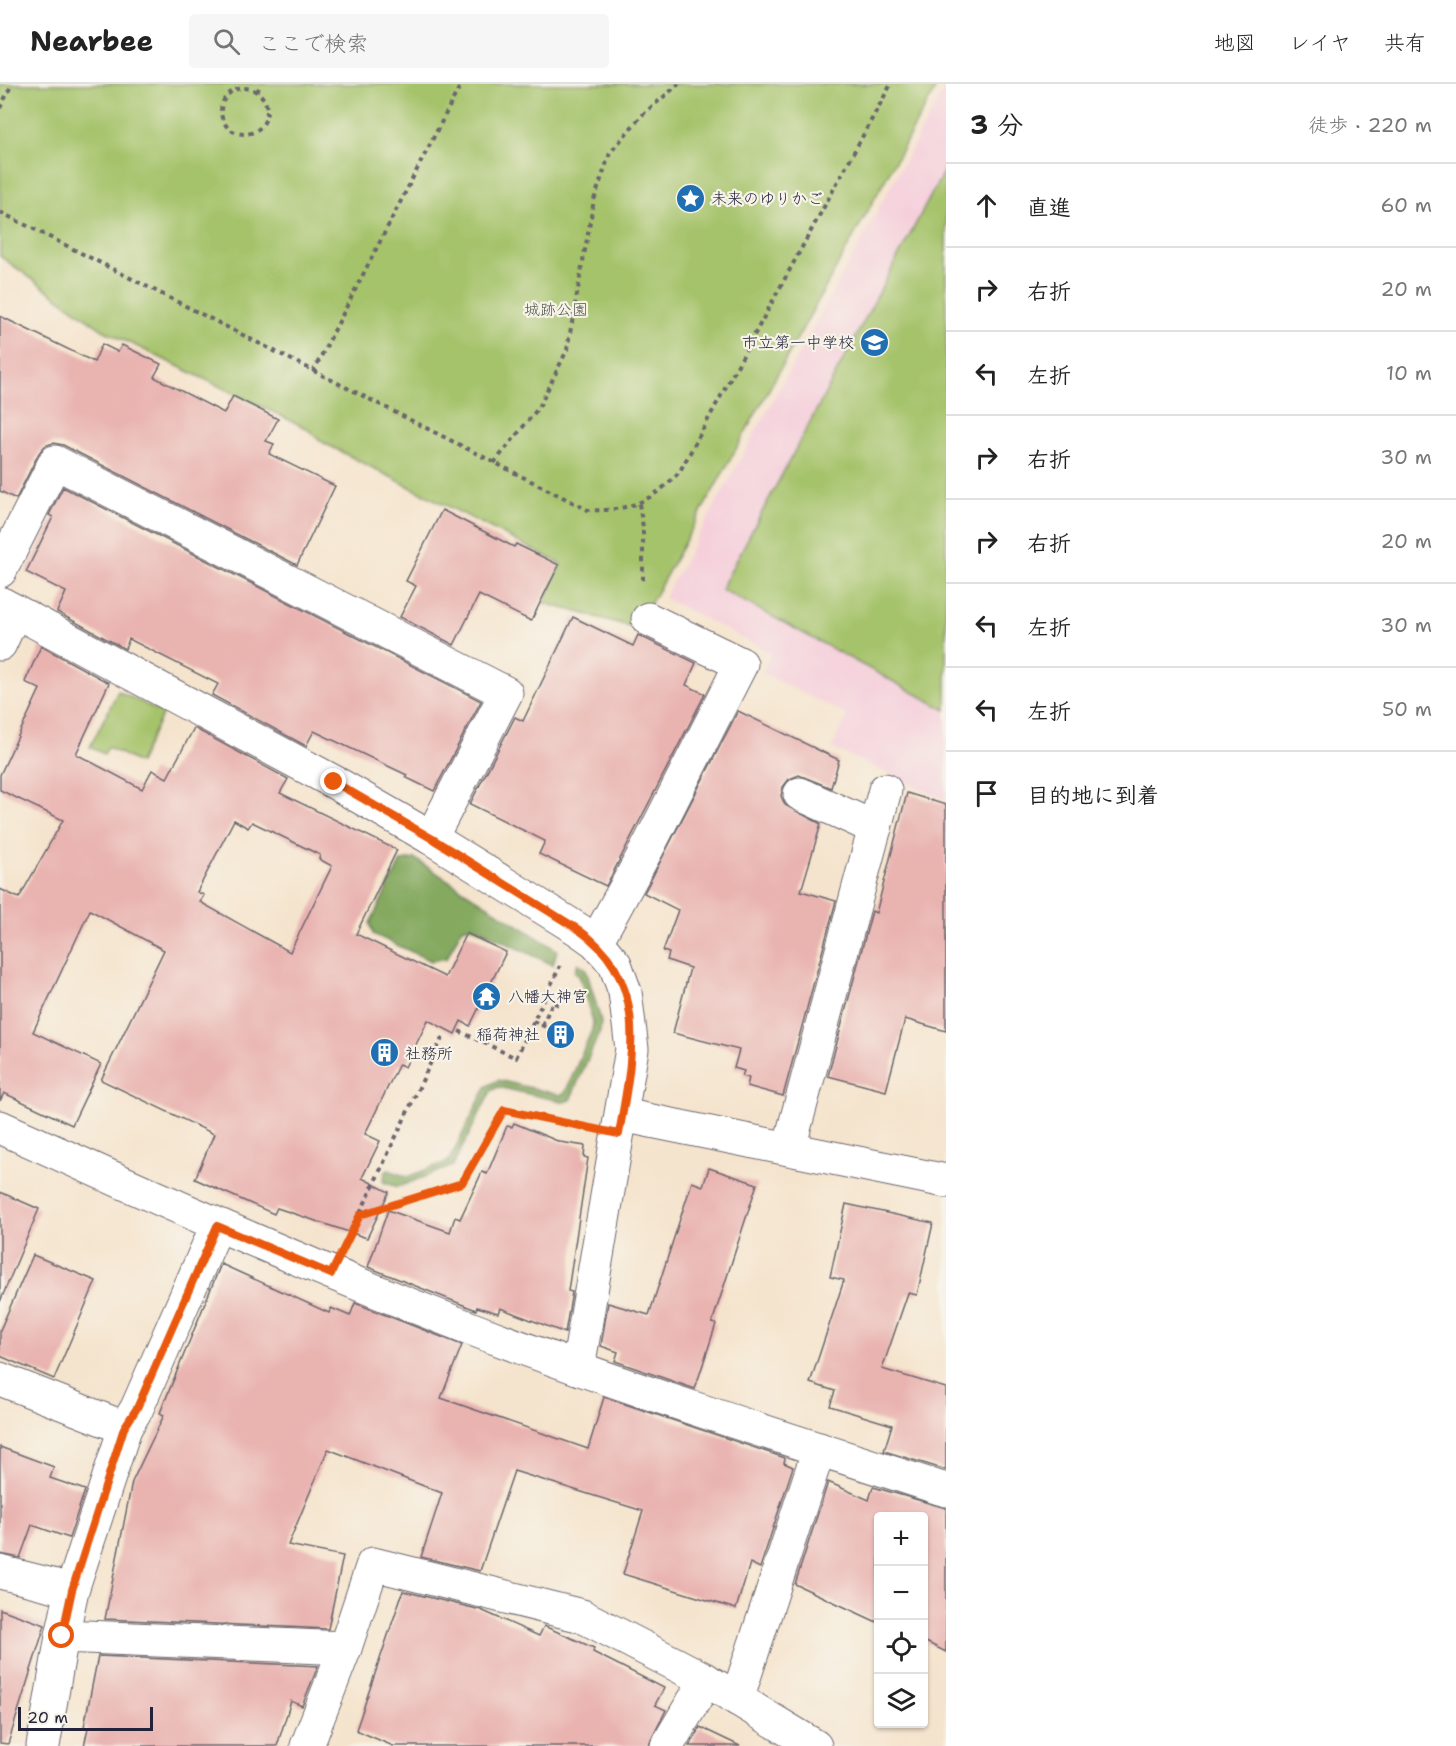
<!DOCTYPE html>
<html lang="ja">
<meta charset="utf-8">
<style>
body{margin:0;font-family:"Shantell Sans","Klee One",sans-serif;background:#f6f6f6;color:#222}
.controls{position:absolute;right:18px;bottom:18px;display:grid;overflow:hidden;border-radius:6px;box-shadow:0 2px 4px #0004}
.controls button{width:54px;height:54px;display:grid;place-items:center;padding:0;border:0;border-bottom:2px solid #e0e0e0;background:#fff;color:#222;font:30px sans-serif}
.scale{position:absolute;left:18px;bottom:15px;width:135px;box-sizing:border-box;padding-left:6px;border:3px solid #22223b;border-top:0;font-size:16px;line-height:21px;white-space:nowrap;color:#22223b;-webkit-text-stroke:4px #f7f3e8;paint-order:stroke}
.stop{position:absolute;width:18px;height:18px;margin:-14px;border:4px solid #ea580c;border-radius:50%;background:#fff}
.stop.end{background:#ea580c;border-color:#fff;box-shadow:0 2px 6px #0008}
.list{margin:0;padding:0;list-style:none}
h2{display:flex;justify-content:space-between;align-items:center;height:78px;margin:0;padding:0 24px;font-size:26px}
h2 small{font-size:20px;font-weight:400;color:#767676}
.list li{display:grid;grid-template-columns:39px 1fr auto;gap:18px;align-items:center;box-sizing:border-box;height:84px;padding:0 24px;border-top:2px solid #e0e0e0}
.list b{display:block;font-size:22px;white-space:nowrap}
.list em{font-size:20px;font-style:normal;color:#767676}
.icon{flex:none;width:33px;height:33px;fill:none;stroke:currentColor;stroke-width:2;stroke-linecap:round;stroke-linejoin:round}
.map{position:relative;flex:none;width:946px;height:1662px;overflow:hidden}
header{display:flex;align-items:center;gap:36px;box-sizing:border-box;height:84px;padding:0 30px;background:#fff;border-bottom:2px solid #e0e0e0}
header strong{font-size:28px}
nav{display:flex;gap:33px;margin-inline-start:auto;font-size:21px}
.search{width:420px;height:54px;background:#f6f6f6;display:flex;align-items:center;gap:15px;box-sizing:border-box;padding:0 21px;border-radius:6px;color:#767676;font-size:22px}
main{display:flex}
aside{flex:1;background:#fff}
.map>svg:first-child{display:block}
</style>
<header>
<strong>Nearbee</strong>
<div class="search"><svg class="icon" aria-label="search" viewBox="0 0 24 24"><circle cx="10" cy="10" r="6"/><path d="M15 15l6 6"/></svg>ここで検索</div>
<nav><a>地図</a><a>レイヤ</a><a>共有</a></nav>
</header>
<main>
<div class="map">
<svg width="946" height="1662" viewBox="0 0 946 1662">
<rect width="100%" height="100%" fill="#f7f3e8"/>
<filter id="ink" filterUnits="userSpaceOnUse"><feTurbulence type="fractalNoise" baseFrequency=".0167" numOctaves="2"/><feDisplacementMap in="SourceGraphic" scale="12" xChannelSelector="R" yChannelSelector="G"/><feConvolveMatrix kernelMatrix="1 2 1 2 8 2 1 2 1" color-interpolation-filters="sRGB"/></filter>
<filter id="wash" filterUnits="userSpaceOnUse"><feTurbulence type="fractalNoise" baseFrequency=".008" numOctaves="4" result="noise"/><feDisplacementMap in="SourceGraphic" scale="24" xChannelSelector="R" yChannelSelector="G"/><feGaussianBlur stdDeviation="1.35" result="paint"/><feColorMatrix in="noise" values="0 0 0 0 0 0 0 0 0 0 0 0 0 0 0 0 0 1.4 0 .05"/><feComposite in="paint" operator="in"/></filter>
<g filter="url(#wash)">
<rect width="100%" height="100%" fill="#f5e4cd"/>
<path fill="#f5cfdb" d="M946 2V716L832 664 847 631 762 589 771 569 664 514Z"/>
<g fill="#a5c36b" stroke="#647253" stroke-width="1.5">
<path d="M0 0H938L637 544 544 519 561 480 324 359 306 344 103 246 0 172Z"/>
<path d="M946 83V626L721 505Z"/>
<path d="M118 607 163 629 139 679 108 663 104 670 90 663Z"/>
</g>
<g fill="#84a95f" stroke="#53664d" stroke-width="1.5">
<path d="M415 775 557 866 553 881 471 842 462 844 447 874 431 877 373 850 370 839 401 777Z"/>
<path d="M578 879 586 885 601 937 600 947 570 1016 564 1018 498 1003 491 1007 453 1082 398 1103 383 1098 386 1087 389 1086 407 1093 449 1077 486 1003 498 996 560 1011 565 1009 592 946 593 938 579 891 575 888Z"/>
</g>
<g id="blocks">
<g fill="#e9b3b0" fill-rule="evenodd">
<path d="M0 232 94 278 102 260 118 268 122 261 161 280 154 293 224 329 233 312 278 335 266 357 274 360 269 370 335 402 297 481 63 361 53 359 45 362 39 369 16 415 0 407Z"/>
<path d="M63 403 481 617 434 707 405 693 407 691 314 647 306 662 212 611 218 600 129 555 125 565 57 528 66 508 26 488 53 433 49 431Z"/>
<path d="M442 426 514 463 516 460 559 481 531 537 479 511 454 561 400 533 416 502 406 497Z"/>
<path d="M573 533 633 562 638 551 696 579 686 601 705 610 606 802 539 770 545 757 470 720 515 633 523 637Z"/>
<path d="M41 562 109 599 76 670 142 705 152 686 167 694 194 644 288 695 280 709 397 766 356 850 445 893 466 849 506 868 470 942 461 937 455 950 428 936 405 983 399 980 365 1050 380 1057 362 1094 389 1108 367 1154 277 1124 274 1130 195 1095 214 1050 101 996 164 866 90 826 33 948 101 980 72 1041 4 1009 0 1017V805L19 814 63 736 0 706V691L40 605 25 598ZM234 736 248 744 252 738 320 771 319 775 332 782 290 868 200 818 204 811 197 808Z"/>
<path d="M738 627 839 676 831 704 799 691 789 695 783 703 781 712 785 721 821 740 801 807 836 817 783 1012 747 1002 749 994 742 992 744 987 734 984 739 966 673 949 690 884 667 876 669 869 663 867 678 826 644 809Z"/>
<path d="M907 709 946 721V947L905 935 886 1007 828 992 872 827 876 829Z"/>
<path d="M514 1039 560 1058 585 1062 584 1073 588 1074 568 1207 572 1208 565 1249 500 1224 498 1229 477 1223 476 1226 368 1183 388 1126 450 1148 455 1133 460 1135 482 1088 487 1090 507 1042 512 1043Z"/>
<path d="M709 1084 757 1100 712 1239 716 1240 695 1305 615 1277 618 1268 601 1262 608 1219 649 1231 692 1098 703 1102Z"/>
<path d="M0 1108 39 1125 0 1218Z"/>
<path d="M846 1120 933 1139 917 1211 908 1209 882 1285 946 1304V1386L884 1367 892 1341 830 1322 835 1307 810 1299 844 1196 830 1193Z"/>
<path d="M33 1171 96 1197 54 1295 0 1272V1246Z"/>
<path d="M221 1180 329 1229 331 1224 350 1232 355 1219 462 1261 441 1314 588 1365 604 1313 785 1374 784 1379 793 1383 760 1484 750 1479 736 1525 623 1490 643 1427 514 1387 480 1487 421 1473 442 1409 328 1365 288 1461 343 1472 328 1545 105 1535 132 1398 164 1331 160 1329Z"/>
<path d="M0 1363 54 1383 50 1394 85 1406 69 1454 32 1441 20 1474 0 1470Z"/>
<path d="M828 1398 869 1416 873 1403 946 1424V1568L924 1557V1432H879V1539L795 1500Z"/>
<path d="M403 1507 481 1526 539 1552 544 1542 594 1564 593 1568 664 1604 655 1621 666 1626 648 1662H393L356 1646Z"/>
<path d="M0 1525 45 1541 8 1660 0 1659Z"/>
<path d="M98 1572 318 1582 302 1622 291 1617 277 1662H84L88 1644 84 1643Z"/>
<path d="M700 1643 740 1662H689Z"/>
</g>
</g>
</g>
<g filter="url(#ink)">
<use href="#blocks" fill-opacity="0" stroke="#6c666e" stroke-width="1.5"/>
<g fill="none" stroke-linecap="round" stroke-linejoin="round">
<defs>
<g id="minor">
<path d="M0 487 55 378 506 609 431 754"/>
<path d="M0 519 334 698 431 754 579 846 596 858 615 880 625 908 632 965 578 1284"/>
<path d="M0 560 15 527"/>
<path d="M800 710 875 744"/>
<path d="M596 858 648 763 741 580 648 535"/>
<path d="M622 1031 946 1097"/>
<path d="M0 1043C152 1112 303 1180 459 1240 619 1302 783 1354 946 1406"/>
<path d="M789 1064 885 706"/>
<path d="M0 1295 125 1344"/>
<path d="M0 1488 72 1506"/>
<path d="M62 1552 72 1506 125 1344 137 1324 217 1142"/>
<path d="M737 1615 819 1365"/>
<path d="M43 1662 62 1552 345 1564"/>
<path d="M307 1662 345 1564 373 1480 582 1532 706 1596 815 1662"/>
<path d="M667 1662 706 1596"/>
</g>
</defs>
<use href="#minor" stroke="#6c666e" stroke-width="35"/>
<g stroke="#6c666e" stroke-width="4" stroke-dasharray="4.5 4.5" stroke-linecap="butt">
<circle cx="244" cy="27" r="23"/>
<path d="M257 8 261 0"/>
<path d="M0 24 12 0"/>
<path d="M0 128 588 426C627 428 654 417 680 387L891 0"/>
<path d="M313 288 461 0"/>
<path d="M494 379 539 323 567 266 594 116 610 69 642 31 679 0"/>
<path d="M639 420 643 443V497"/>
<path d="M533 937 550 945"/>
<path d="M542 941 553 918 561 922"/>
<path d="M459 947 516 974 560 882"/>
<path d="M360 1131 462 1099 504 1026 580 1042"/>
<path d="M349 1153 444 950"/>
</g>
<use href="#minor" stroke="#fff" stroke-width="33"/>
</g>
</g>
<g fill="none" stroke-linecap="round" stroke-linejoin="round" filter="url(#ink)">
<path stroke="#ea580c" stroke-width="8" d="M62 1552 72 1506 124 1344 137 1324 217 1142 331 1190 360 1131 462 1099 504 1026 619 1050C632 975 651 896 579 846L431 754 334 698"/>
</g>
<defs>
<symbol id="sight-disc" viewBox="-11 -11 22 22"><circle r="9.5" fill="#1f6fb2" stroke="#f7f3e8"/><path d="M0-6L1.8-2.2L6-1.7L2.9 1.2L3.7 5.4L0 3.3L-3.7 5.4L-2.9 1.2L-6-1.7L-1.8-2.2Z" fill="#fff"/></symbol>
<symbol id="school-disc" viewBox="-11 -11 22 22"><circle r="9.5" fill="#1f6fb2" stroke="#f7f3e8"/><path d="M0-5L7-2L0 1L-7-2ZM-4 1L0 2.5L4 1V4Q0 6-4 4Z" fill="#fff"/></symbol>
<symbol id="temple-disc" viewBox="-11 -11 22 22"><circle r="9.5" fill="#1f6fb2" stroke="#f7f3e8"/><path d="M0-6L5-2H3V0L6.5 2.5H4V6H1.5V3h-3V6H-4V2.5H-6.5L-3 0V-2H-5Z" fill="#fff"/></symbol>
<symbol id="building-disc" viewBox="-11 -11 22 22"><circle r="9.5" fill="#1f6fb2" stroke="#f7f3e8"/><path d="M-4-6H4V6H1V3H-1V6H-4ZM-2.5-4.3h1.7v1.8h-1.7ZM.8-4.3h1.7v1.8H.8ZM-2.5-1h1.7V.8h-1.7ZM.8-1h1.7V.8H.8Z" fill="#fff"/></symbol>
</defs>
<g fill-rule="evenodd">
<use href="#sight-disc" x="674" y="98" width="33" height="33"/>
<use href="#school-disc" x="858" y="242" width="33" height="33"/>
<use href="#temple-disc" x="470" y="896" width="33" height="33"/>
<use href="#building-disc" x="544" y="934" width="33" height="33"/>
<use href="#building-disc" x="368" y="952" width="33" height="33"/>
</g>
<g text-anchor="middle" stroke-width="4.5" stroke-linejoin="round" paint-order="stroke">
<g font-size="16" fill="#22223b" stroke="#f7f3e8" text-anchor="start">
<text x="711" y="120">未来のゆりかご</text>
<text x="854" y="264" text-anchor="end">市立第一中学校</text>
<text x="508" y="918">八幡大神宮</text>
<text x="540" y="956" text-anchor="end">稲荷神社</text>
<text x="405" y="975">社務所</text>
</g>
<g font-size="16" fill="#505a4c" stroke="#f7f3e8">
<text x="556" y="231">城跡公園</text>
</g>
</g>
</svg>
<div class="controls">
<button>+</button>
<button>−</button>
<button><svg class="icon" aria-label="locate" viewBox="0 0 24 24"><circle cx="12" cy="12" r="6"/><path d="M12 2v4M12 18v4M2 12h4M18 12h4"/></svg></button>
<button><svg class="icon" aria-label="layers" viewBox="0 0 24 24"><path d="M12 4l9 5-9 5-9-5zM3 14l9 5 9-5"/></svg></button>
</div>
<div class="scale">20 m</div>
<div class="stop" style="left:62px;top:1552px"></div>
<div class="stop end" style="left:334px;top:698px"></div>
</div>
<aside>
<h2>3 分<small>徒歩 · 220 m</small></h2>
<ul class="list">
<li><svg class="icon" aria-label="ahead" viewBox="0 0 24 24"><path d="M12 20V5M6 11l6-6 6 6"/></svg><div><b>直進</b></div><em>60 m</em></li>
<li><svg class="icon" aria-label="right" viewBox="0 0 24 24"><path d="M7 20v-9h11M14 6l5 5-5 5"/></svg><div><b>右折</b></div><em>20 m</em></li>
<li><svg class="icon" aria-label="left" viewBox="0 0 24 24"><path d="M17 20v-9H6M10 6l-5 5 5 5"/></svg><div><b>左折</b></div><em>10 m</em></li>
<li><svg class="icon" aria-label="right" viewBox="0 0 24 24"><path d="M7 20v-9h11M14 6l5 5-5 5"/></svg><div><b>右折</b></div><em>30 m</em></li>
<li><svg class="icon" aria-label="right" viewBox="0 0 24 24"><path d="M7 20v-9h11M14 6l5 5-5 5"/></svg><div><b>右折</b></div><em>20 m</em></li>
<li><svg class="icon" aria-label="left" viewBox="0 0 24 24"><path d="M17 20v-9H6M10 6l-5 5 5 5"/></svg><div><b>左折</b></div><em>30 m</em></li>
<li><svg class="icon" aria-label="left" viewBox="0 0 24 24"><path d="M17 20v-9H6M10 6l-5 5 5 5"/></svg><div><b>左折</b></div><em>50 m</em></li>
<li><svg class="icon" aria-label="arrive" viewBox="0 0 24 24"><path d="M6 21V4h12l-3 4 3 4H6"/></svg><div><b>目的地に到着</b></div></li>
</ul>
</aside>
</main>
